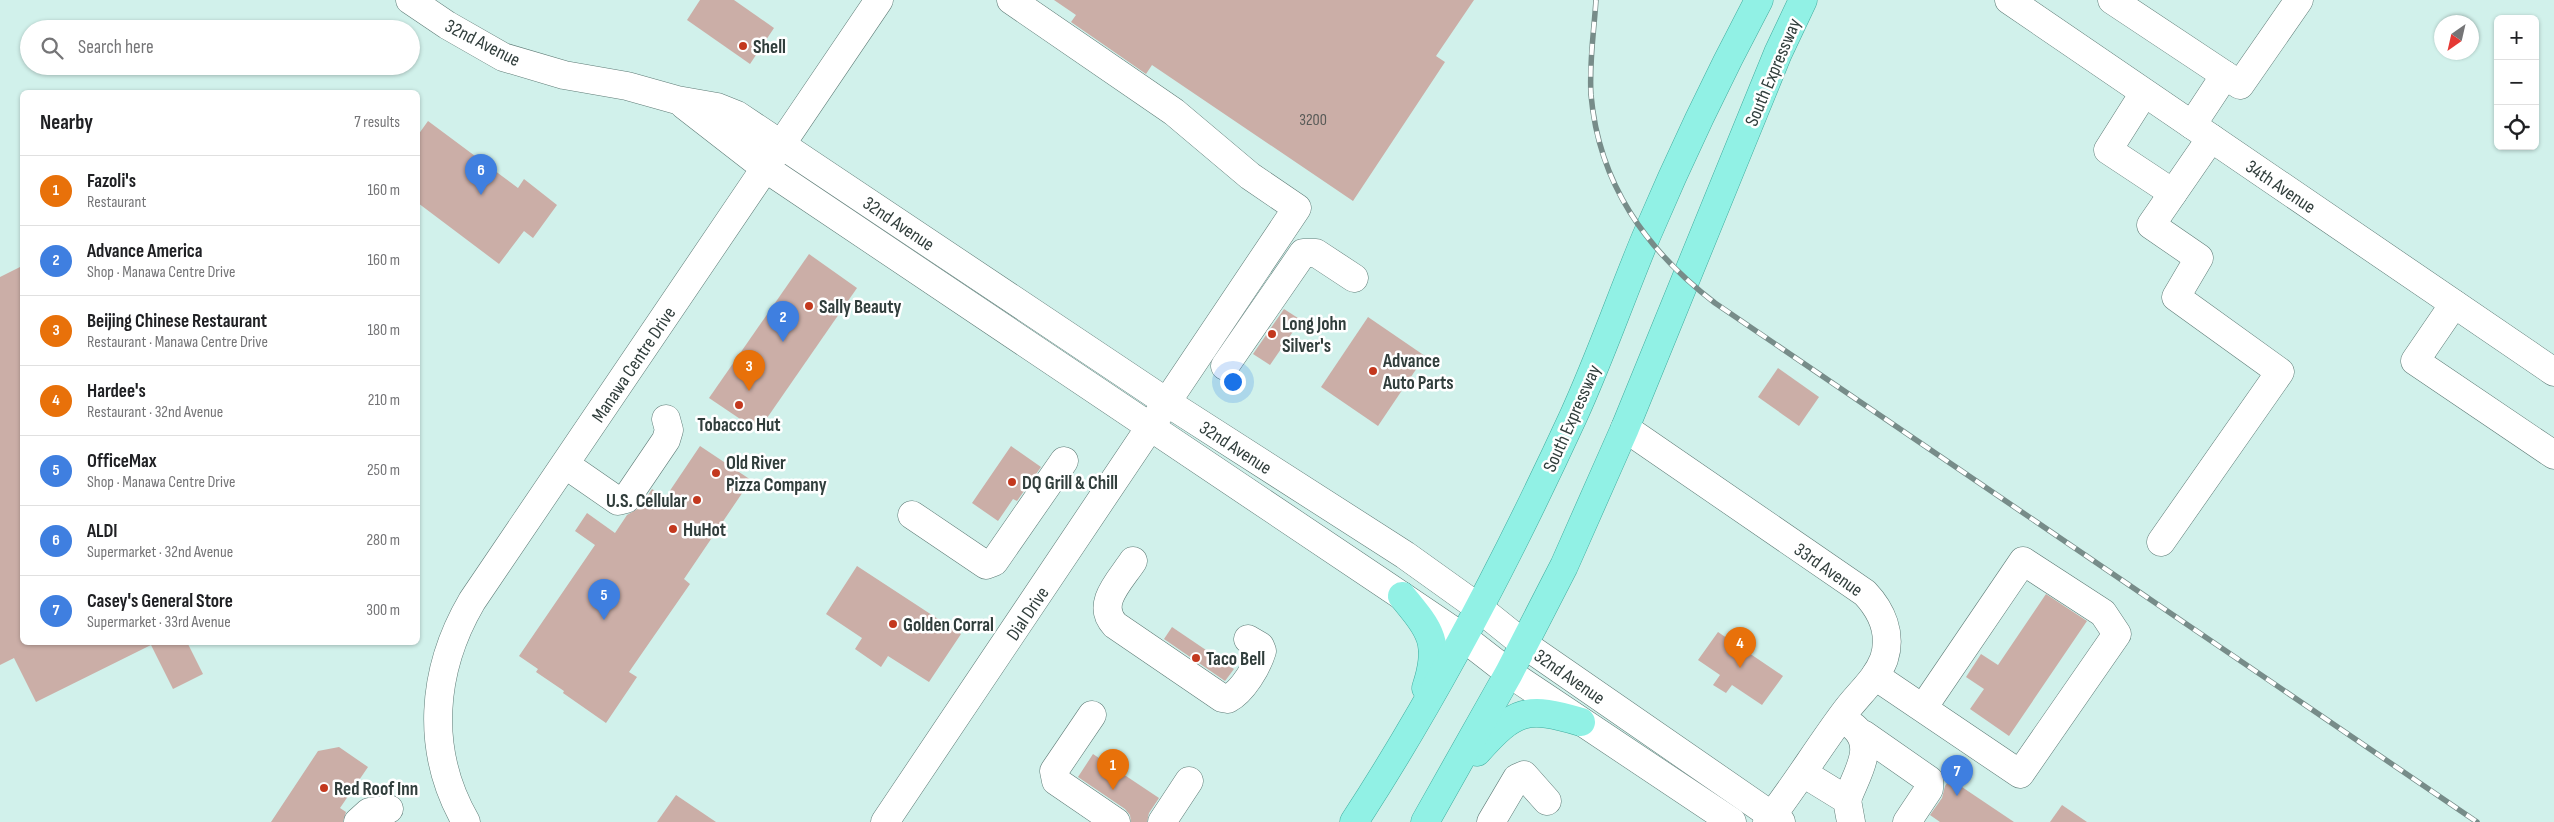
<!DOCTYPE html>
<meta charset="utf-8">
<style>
body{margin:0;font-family:"Sofia Sans Condensed",sans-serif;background:#f2f2f2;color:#202124}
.controls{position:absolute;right:15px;top:15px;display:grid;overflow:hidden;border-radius:8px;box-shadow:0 1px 4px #0004}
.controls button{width:45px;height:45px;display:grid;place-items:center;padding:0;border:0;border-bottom:1px solid #e0e0e0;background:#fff;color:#202124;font:25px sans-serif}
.compass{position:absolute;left:2434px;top:15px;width:45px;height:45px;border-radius:50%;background:#fff;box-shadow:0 1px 4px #0004;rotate:214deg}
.you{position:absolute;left:1232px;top:381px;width:18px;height:18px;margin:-12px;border:4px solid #fff;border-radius:50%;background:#1a73e8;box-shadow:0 0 0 8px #1a73e833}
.badge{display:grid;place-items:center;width:32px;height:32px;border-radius:50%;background:#111827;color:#fff;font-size:16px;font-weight:700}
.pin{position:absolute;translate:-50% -41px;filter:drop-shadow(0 1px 2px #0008)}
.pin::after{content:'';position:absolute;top:26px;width:18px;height:15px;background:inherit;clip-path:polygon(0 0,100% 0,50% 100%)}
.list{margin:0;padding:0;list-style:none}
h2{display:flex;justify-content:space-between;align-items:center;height:65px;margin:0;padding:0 20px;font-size:21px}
h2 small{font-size:16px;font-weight:400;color:#757577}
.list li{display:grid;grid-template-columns:32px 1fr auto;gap:15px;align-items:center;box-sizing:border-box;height:70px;padding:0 20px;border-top:1px solid #e0e0e0}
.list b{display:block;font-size:19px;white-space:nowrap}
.list p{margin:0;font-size:16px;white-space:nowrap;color:#757577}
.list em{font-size:16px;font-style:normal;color:#757577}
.icon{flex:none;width:28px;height:28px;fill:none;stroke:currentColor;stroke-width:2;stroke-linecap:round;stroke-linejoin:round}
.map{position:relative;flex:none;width:2554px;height:822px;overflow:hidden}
.search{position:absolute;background:#fff;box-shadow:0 1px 4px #0004;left:20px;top:20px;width:400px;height:55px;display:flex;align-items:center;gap:12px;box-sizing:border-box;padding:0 18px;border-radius:28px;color:#757577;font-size:19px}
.panel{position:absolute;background:#fff;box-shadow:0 1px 4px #0004;left:20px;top:90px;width:400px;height:555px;border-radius:8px}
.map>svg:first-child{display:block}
</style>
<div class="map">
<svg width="2554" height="822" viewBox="0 0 2554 822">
<rect width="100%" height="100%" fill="#d1f1eb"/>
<g fill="#cbaea7">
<path d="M700 0H734L774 28 750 64 687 20Z"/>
<path d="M1054 0H1474L1436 56 1445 62 1353 201 1152 65 1146 74 1071 22 1076 15Z"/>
<path d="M428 121 518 188 524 179 557 205 533 238 524 231 499 264 418 203V135Z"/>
<path d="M809 254 857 288 758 431 709 398Z"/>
<path d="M22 266V642H187L203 674 173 689 151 645 36 702 14 658 0 665V277Z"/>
<path d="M1284 309 1301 320 1270 365 1253 354Z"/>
<path d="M1368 317 1425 356 1378 426 1321 387Z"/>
<path d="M1778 368 1819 397 1799 426 1758 397Z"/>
<path d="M700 446 751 480 684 579 690 584 629 672 637 677 606 723 563 693 564 691 536 672 538 669 519 656 595 545 575 531 587 513 615 533 627 515 639 508 652 489 665 498Z"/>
<path d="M1011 446 1041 467 1017 501 1013 499 998 521 972 503Z"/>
<path d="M857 566 961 634 929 682 888 656 881 667 855 649 862 638 826 614Z"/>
<path d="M2046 594 2087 621 2009 736 1970 709 1984 689 1966 677 1981 654 1998 665Z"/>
<path d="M1172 627 1234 669 1225 681 1164 639Z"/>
<path d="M1718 632 1783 676 1762 705 1732 685 1726 693 1713 685 1720 675 1698 660Z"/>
<path d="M339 747 368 767 340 808 346 812 343 822H271L318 751Z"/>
<path d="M1093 754 1159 798 1149 813 1147 822H1131L1130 815 1125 809 1078 777Z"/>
<path d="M1950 779 2014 822H1940L1930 815 1942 798 1945 786Z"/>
<path d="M676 795 716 822H657Z"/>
<path d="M2062 805 2087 822H2050Z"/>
</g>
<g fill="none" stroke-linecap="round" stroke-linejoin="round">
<defs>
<g id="minor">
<path d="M410 0 447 25 503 57 564 75 627 86 677 100 717 107 737 115 1168 403 1405 555 1479 608 1525 645 1781 822"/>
<path d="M2009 0 2554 372"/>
<path d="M2112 0 2240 85 2299 0"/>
<path d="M2144 93 2108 150 2173 193"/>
<path d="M684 105 765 168 1402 596 1464 638 1509 673 1732 822"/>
<path d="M2192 125 2225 75"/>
<path d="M2454 304 2415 361 2554 455"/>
<path d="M1225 366 1303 253H1316L1354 278"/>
<path d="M1625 428 1865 593C1882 611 1892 634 1884 659 1876 680 1858 694 1845 712 1818 748 1795 786 1767 822"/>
<path d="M566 465 618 501 626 499 666 440 669 430 666 419"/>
<path d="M912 515 986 565 994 562 1064 461"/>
<path d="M2161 542 2280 372 2176 297 2199 258 2151 225 2211 138"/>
<path d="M1133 561C1120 581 1095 604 1115 625L1222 698 1228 699C1243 691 1257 667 1262 651L1260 646 1248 639"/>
<path d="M1875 676 2020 774 2117 634 2103 613 2023 561 1923 708"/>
<path d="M1092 715 1054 771 1056 781 1116 822"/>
<path d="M1863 734 1929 780V789L1907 822"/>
<path d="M1803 773 1847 800 1851 822"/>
<path d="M1847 800C1855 776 1877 747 1854 727"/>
<path d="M358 822 369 812 389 809"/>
<path d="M466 822C425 751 431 671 472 601L879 0"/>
<path d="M885 822 1297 208 1250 176 1174 112 1011 0"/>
<path d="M1162 822 1189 781"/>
<path d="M1491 822 1517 778 1524 775 1547 801"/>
</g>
<g id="major">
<path d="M1402 596C1431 631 1441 643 1426 688"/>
<path d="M1477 752C1515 709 1527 706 1581 722"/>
<path d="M1354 822C1438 693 1509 556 1573 417 1600 358 1621 297 1646 237 1680 157 1718 77 1759 0"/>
<path d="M1425 822 1509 673 1564 566 1625 428 1778 53 1803 0"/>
</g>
</defs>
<use href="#minor" stroke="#5e7b76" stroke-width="29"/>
<use href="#major" stroke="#3fac9e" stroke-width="29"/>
<use href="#minor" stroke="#fff" stroke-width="28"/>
<use href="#major" stroke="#91f1e5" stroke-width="28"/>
<defs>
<path id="rail" d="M1596 0C1594 31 1589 63 1591 95 1599 184 1646 250 1715 303L2477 822"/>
</defs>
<use href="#rail" stroke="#778c89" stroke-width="5.5"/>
<use href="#rail" stroke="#fff" stroke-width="4" stroke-dasharray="11" stroke-linecap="butt"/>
</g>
<g fill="#c3381e" stroke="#fff" stroke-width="2">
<circle cx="743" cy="46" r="5"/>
<circle cx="809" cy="306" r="5"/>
<circle cx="1272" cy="334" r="5"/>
<circle cx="1373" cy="371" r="5"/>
<circle cx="739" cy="405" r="5"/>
<circle cx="716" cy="473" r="5"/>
<circle cx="1012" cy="482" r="5"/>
<circle cx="697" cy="500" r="5"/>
<circle cx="673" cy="529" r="5"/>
<circle cx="893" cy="624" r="5"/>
<circle cx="1196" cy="658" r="5"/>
<circle cx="324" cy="788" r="5"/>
</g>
<g text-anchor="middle" stroke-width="5" stroke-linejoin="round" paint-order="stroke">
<g font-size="16" fill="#585a57">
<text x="1313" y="125">3200</text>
</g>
<g font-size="19" fill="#313e3c" stroke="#fff">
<text transform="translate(483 42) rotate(27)" y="7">32nd Avenue</text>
<text transform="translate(1772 72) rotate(-67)" y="7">South Expressway</text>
<text transform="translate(2281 186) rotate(34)" y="7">34th Avenue</text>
<text transform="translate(899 223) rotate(34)" y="7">32nd Avenue</text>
<text transform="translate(633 364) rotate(-56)" y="7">Manawa Centre Drive</text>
<text transform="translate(1571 418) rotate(-66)" y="7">South Expressway</text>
<text transform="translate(1236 447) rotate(33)" y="7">32nd Avenue</text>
<text transform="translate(1829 569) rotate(35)" y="7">33rd Avenue</text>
<text transform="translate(1027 613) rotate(-56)" y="7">Dial Drive</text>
<text transform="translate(1570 676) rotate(35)" y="7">32nd Avenue</text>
</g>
<g font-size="19" font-weight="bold" fill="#313e3c" stroke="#fff" text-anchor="start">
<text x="753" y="53">Shell</text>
<text x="819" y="313">Sally Beauty</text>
<text x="1282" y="330">Long John<tspan x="1282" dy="22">Silver's</tspan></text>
<text x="1383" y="367">Advance<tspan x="1383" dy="22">Auto Parts</tspan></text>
<text x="739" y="431" text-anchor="middle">Tobacco Hut</text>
<text x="726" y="469">Old River<tspan x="726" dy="22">Pizza Company</tspan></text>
<text x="1022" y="489">DQ Grill &amp; Chill</text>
<text x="687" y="507" text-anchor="end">U.S. Cellular</text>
<text x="683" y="536">HuHot</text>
<text x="903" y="631">Golden Corral</text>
<text x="1206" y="665">Taco Bell</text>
<text x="334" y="795">Red Roof Inn</text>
</g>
</g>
</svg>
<div class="controls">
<button>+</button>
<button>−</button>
<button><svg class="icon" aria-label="locate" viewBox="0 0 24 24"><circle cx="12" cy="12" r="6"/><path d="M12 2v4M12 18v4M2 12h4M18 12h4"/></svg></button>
</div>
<svg class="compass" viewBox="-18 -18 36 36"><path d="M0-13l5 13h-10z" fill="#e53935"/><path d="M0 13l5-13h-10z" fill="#757577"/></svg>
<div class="you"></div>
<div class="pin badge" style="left:1113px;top:790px;background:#e8710a">1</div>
<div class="pin badge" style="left:783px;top:342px;background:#3f7fe0">2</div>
<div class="pin badge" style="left:749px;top:391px;background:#e8710a">3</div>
<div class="pin badge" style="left:1740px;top:668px;background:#e8710a">4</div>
<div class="pin badge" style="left:604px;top:620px;background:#3f7fe0">5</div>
<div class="pin badge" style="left:481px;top:195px;background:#3f7fe0">6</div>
<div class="pin badge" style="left:1957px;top:796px;background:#3f7fe0">7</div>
<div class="search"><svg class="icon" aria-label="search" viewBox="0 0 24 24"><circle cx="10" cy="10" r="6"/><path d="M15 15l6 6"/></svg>Search here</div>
<section class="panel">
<h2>Nearby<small>7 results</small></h2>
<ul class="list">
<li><span class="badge" style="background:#e8710a">1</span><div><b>Fazoli's</b><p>Restaurant</p></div><em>160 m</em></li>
<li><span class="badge" style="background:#3f7fe0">2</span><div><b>Advance America</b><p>Shop · Manawa Centre Drive</p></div><em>160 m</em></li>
<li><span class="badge" style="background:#e8710a">3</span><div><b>Beijing Chinese Restaurant</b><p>Restaurant · Manawa Centre Drive</p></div><em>180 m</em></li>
<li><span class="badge" style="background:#e8710a">4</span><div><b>Hardee's</b><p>Restaurant · 32nd Avenue</p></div><em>210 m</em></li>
<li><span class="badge" style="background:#3f7fe0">5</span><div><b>OfficeMax</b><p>Shop · Manawa Centre Drive</p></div><em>250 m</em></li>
<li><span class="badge" style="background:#3f7fe0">6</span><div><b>ALDI</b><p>Supermarket · 32nd Avenue</p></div><em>280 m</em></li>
<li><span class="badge" style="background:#3f7fe0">7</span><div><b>Casey's General Store</b><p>Supermarket · 33rd Avenue</p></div><em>300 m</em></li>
</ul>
</section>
</div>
